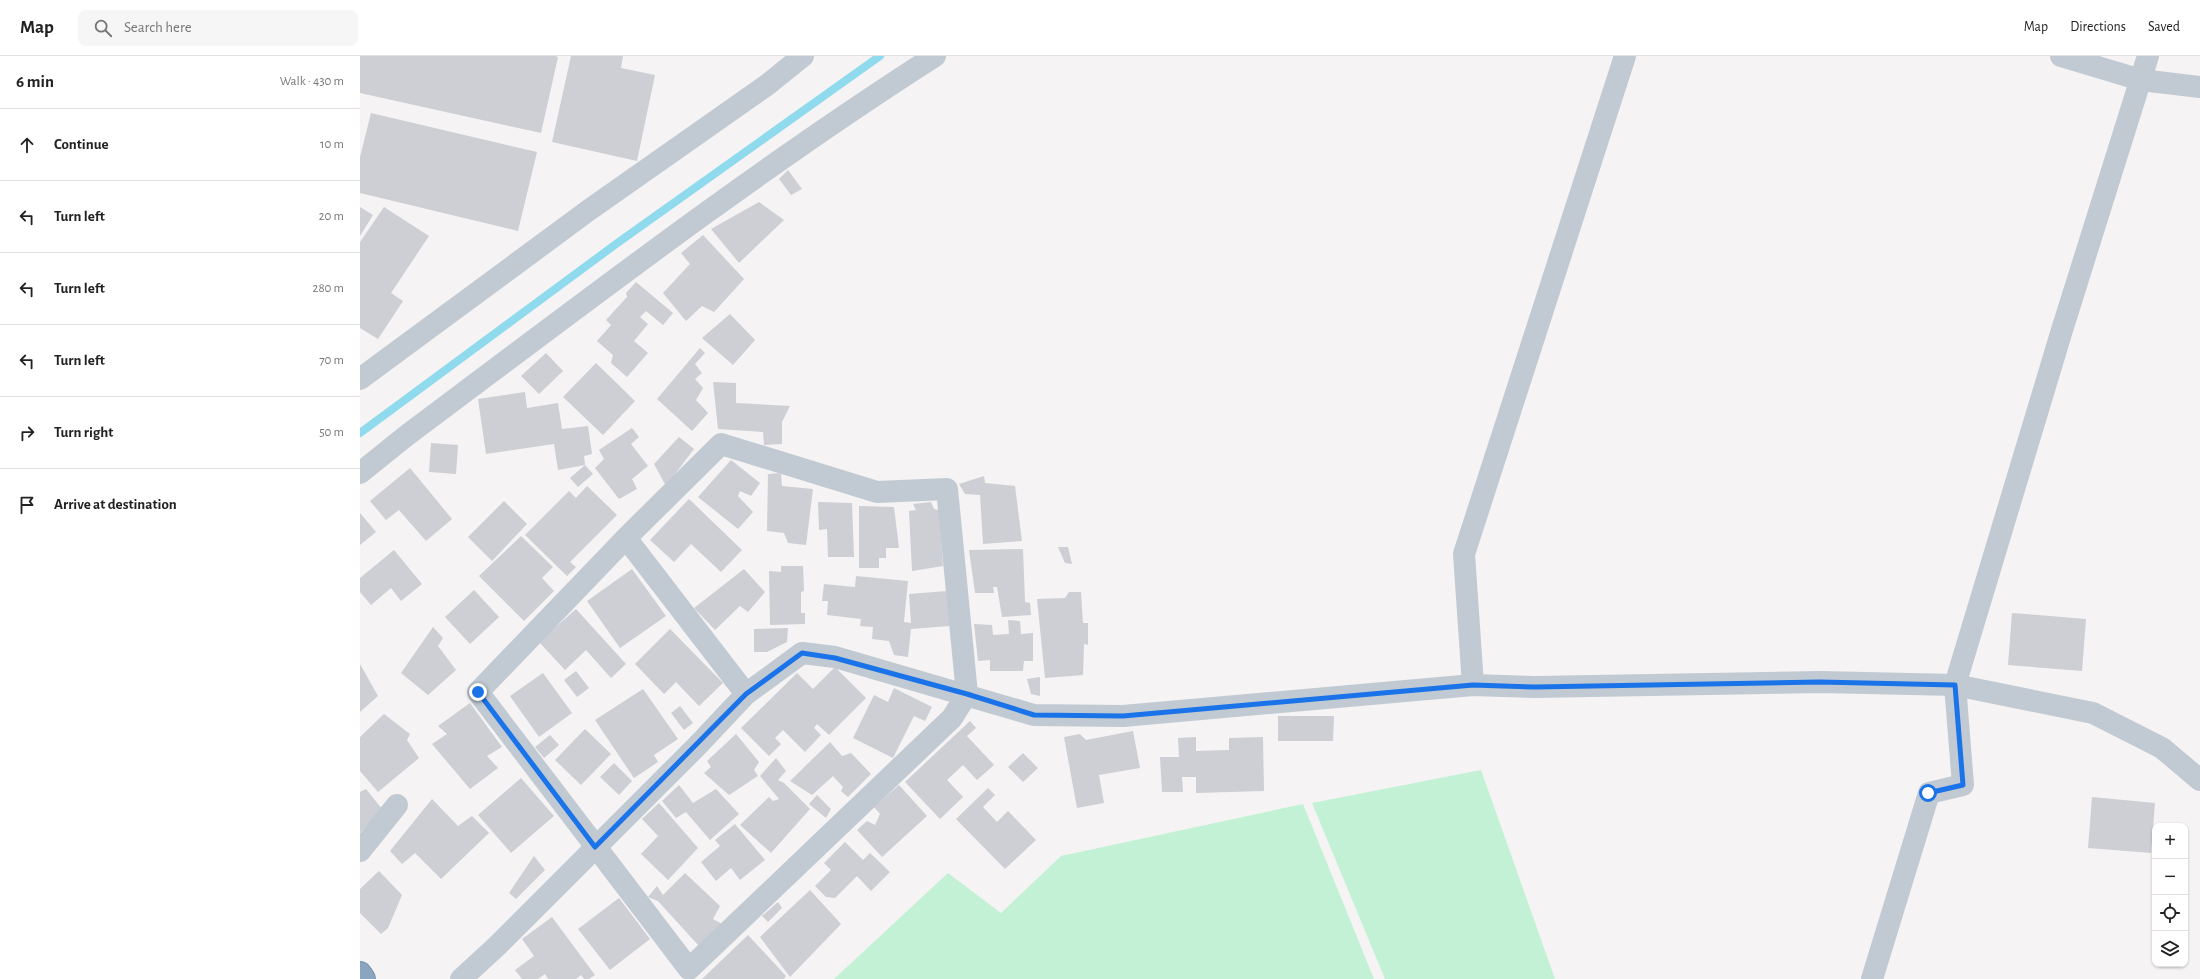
<!DOCTYPE html>
<meta charset="utf-8">
<style>
body{margin:0;font-family:"Alegreya Sans",sans-serif;background:#f6f6f6;color:#222}
.controls{position:absolute;right:12px;bottom:12px;display:grid;overflow:hidden;border-radius:8px;box-shadow:0 1px 3px #0004}
.controls button{width:36px;height:36px;display:grid;place-items:center;padding:0;border:0;border-bottom:1px solid #e0e0e0;background:#fff;color:#222;font:20px sans-serif}
.stop{position:absolute;width:12px;height:12px;margin:-9px;border:3px solid #1a73e8;border-radius:50%;background:#fff}
.stop.end{background:#1a73e8;border-color:#fff;box-shadow:0 1px 4px #0008}
.list{margin:0;padding:0;list-style:none}
h2{display:flex;justify-content:space-between;align-items:center;height:52px;margin:0;padding:0 16px;font-size:17px}
h2 small{font-size:13px;font-weight:400;color:#767676}
.list li{display:grid;grid-template-columns:26px 1fr auto;gap:12px;align-items:center;box-sizing:border-box;height:72px;padding:0 16px;border-top:1px solid #e0e0e0}
.list b{display:block;font-size:15px;white-space:nowrap}
.list em{font-size:13px;font-style:normal;color:#767676}
.icon{flex:none;width:22px;height:22px;fill:none;stroke:currentColor;stroke-width:2;stroke-linecap:round;stroke-linejoin:round}
.map{position:relative;flex:none;width:1840px;height:923px;overflow:hidden}
header{display:flex;align-items:center;gap:24px;box-sizing:border-box;height:56px;padding:0 20px;background:#fff;border-bottom:1px solid #e0e0e0}
header strong{font-size:19px}
nav{display:flex;gap:22px;margin-inline-start:auto;font-size:14px}
.search{width:280px;height:36px;background:#f6f6f6;display:flex;align-items:center;gap:10px;box-sizing:border-box;padding:0 14px;border-radius:8px;color:#767676;font-size:15px}
main{display:flex}
aside{flex:1;background:#fff}
.map>svg:first-child{display:block}
</style>
<header>
<strong>Map</strong>
<div class="search"><svg class="icon" aria-label="search" viewBox="0 0 24 24"><circle cx="10" cy="10" r="6"/><path d="M15 15l6 6"/></svg>Search here</div>
<nav><a>Map</a><a>Directions</a><a>Saved</a></nav>
</header>
<main>
<aside>
<h2>6 min<small>Walk · 430 m</small></h2>
<ul class="list">
<li><svg class="icon" aria-label="ahead" viewBox="0 0 24 24"><path d="M12 20V5M6 11l6-6 6 6"/></svg><div><b>Continue</b></div><em>10 m</em></li>
<li><svg class="icon" aria-label="left" viewBox="0 0 24 24"><path d="M17 20v-9H6M10 6l-5 5 5 5"/></svg><div><b>Turn left</b></div><em>20 m</em></li>
<li><svg class="icon" aria-label="left" viewBox="0 0 24 24"><path d="M17 20v-9H6M10 6l-5 5 5 5"/></svg><div><b>Turn left</b></div><em>280 m</em></li>
<li><svg class="icon" aria-label="left" viewBox="0 0 24 24"><path d="M17 20v-9H6M10 6l-5 5 5 5"/></svg><div><b>Turn left</b></div><em>70 m</em></li>
<li><svg class="icon" aria-label="right" viewBox="0 0 24 24"><path d="M7 20v-9h11M14 6l5 5-5 5"/></svg><div><b>Turn right</b></div><em>50 m</em></li>
<li><svg class="icon" aria-label="arrive" viewBox="0 0 24 24"><path d="M6 21V4h12l-3 4 3 4H6"/></svg><div><b>Arrive at destination</b></div></li>
</ul>
</aside>
<div class="map">
<svg width="1840" height="923" viewBox="0 0 1840 923">
<rect width="100%" height="100%" fill="#f5f3f3"/>
<g fill="#c3f1d5">
<path d="M1121 714 1195 923H1025L952 747Z"/>
<path d="M943 748 1014 923H474L588 817 641 857 701 800Z"/>
</g>
<g fill="none" stroke-linecap="round" stroke-linejoin="round">
<path stroke="#90daee" stroke-width="8" d="M0 377 256 188 520 0"/>
</g>
<g fill="#cdcfd5">
<path d="M0 0H195L198 1 181 77 0 37Z"/>
<path d="M211 0H263L261 12 295 19 277 105 192 86Z"/>
<path d="M11 57 177 96 158 175 0 137V101Z"/>
<path d="M428 114 442 133 431 139 419 123Z"/>
<path d="M399 146 424 164 379 207 351 173Z"/>
<path d="M0 151 13 159 0 180Z"/>
<path d="M24 151 69 180 31 237 43 245 18 283 0 272V186Z"/>
<path d="M343 179 384 223 354 256 342 250 326 265 303 237 330 208 321 197Z"/>
<path d="M276 226 313 257 303 269 286 255 280 261 288 268 274 285 288 297 267 321 251 307 253 299 237 285 251 269 246 264 267 241 266 237Z"/>
<path d="M370 258 395 284 373 309 342 282Z"/>
<path d="M340 292 345 297 335 308 342 317 335 323 343 332 336 344 348 357 332 375 297 343Z"/>
<path d="M186 297 203 315 179 338 161 320Z"/>
<path d="M236 307 275 345 243 379 203 341Z"/>
<path d="M353 326 376 327V347L430 350 422 366V388L404 389 403 376 358 373Z"/>
<path d="M165 336 167 352 198 347 202 373 228 370 232 398 224 400 225 409 233 418 218 431 210 422 225 409 198 414 194 388 126 398 118 343Z"/>
<path d="M272 372 279 381 271 388 288 410 272 423 277 433 259 443 235 412 244 403 239 394Z"/>
<path d="M319 381 334 393 306 430 294 408Z"/>
<path d="M71 387 98 389 96 418 69 416Z"/>
<path d="M371 404 400 427 391 440 380 435 378 440 393 456 378 473 338 441Z"/>
<path d="M50 412 92 463 66 485 39 454 26 464 10 445Z"/>
<path d="M421 417 422 430 453 433 446 489 428 487 424 477 407 475 408 418Z"/>
<path d="M624 420 625 427 655 430 662 485 623 488 620 439 605 438 599 428Z"/>
<path d="M227 430 257 459 210 506 216 511 207 520 165 479 209 435 216 442Z"/>
<path d="M329 443 382 494 361 516 331 488 314 506 290 484Z"/>
<path d="M144 445 167 468 132 505 108 481Z"/>
<path d="M458 446 492 447 494 501H468L467 473 459 474Z"/>
<path d="M571 446 574 453 579 454 583 510 552 515 549 455 556 454 553 448Z"/>
<path d="M499 450 534 451 539 492H526V502H519V512H499Z"/>
<path d="M0 457 16 476 0 489Z"/>
<path d="M161 480 193 511 182 522 194 535 164 565 119 520Z"/>
<path d="M698 491H708L712 508 705 507Z"/>
<path d="M663 493 665 546 670 547 671 559 642 561 637 531H633L634 537H615L609 494Z"/>
<path d="M34 494 62 528 41 545 31 532 11 549 0 536V522Z"/>
<path d="M421 510H443L444 535 441 536V557H445V568L410 569 409 515 421 516Z"/>
<path d="M272 513 306 560 260 592 227 545Z"/>
<path d="M384 513 405 536 388 556 380 550 355 574 334 552Z"/>
<path d="M496 520 548 525 544 566 551 567 549 538 587 535 590 570 551 573 548 601 534 599 529 585 512 583 513 571 500 570 501 563 467 559 468 545H462L464 528 495 531Z"/>
<path d="M114 534 139 561 110 588 85 561Z"/>
<path d="M709 536H721L723 567H728V589L724 588 723 619 685 622 677 543 705 542Z"/>
<path d="M216 553 266 608 251 622 226 594 205 614 179 586Z"/>
<path d="M1652 557 1726 563 1722 615 1648 609Z"/>
<path d="M648 564 660 565 661 578 673 577V605H664L663 615H630V604L618 605 614 568 632 569 633 579 649 578Z"/>
<path d="M73 571 83 582 78 590 96 614 68 639 41 617Z"/>
<path d="M428 572 427 586 407 596H394V573Z"/>
<path d="M310 573 363 627 339 650 316 626 304 638 275 608Z"/>
<path d="M0 608 18 640 0 656Z"/>
<path d="M475 611 506 642 469 679 457 668 454 672 461 679 445 696 423 674 415 682 421 688 409 700 381 672 437 617 453 633Z"/>
<path d="M216 615 229 632 217 641 204 624Z"/>
<path d="M183 617 212 657 179 681 150 640Z"/>
<path d="M680 621V640L671 638 667 623Z"/>
<path d="M534 632 572 651 565 665 554 660 533 702 493 682 514 639 528 646Z"/>
<path d="M283 633 318 683 294 699 298 706 274 722 235 664Z"/>
<path d="M110 647 142 691 127 700 138 712 110 733 72 688 87 678 78 670Z"/>
<path d="M320 650 333 667 324 674 311 657Z"/>
<path d="M24 658 50 678 47 684 59 702 18 736 0 715V681Z"/>
<path d="M918 660H974L973 685H918Z"/>
<path d="M610 665 616 672 607 680 634 709 617 724 603 709 587 724 603 741 580 763 545 726Z"/>
<path d="M225 673 251 698 221 729 195 704Z"/>
<path d="M773 675 780 712 739 719 744 747 717 752 704 681 720 678 726 684Z"/>
<path d="M376 678 399 706 394 714 398 720 369 739 344 717 351 711 347 705Z"/>
<path d="M190 679 199 689 184 702 175 691Z"/>
<path d="M836 681V695L869 694V682L903 681 904 735 836 737V721H822L823 736H802L800 701H819L818 682Z"/>
<path d="M470 686 482 700 491 697 511 718 488 741 481 735 483 731 473 720 452 739 430 725Z"/>
<path d="M663 697 678 712 663 726 648 711Z"/>
<path d="M416 702 426 715 418 724 424 727 450 753 411 797 380 769 409 741 413 745 419 743 400 720Z"/>
<path d="M254 707 272 725 259 739 240 721Z"/>
<path d="M161 722 194 760 151 797 118 759Z"/>
<path d="M319 729 333 747 356 733 379 758 350 784 326 756 316 762 302 745Z"/>
<path d="M539 729 567 760 522 801 497 774 507 765 515 769 520 758 514 751Z"/>
<path d="M628 732 635 739 623 751 637 766 648 755 676 784 645 813 596 763Z"/>
<path d="M6 733 22 753 0 777V736Z"/>
<path d="M457 739 471 753 466 762 449 748Z"/>
<path d="M1732 741 1795 747 1791 797 1728 792Z"/>
<path d="M72 743 98 770 112 760 129 777 81 823 55 797 42 808 30 795Z"/>
<path d="M299 747 338 792 308 824 281 798 298 780 282 763Z"/>
<path d="M375 768 405 804 380 824 371 812 356 825 341 806 360 790 355 784Z"/>
<path d="M485 786 503 804 510 797 530 816 511 835 497 820 475 842 466 841 455 830 471 814 464 807Z"/>
<path d="M174 800 185 814 156 843 149 837Z"/>
<path d="M19 815 42 839 28 872 21 878 0 857V833Z"/>
<path d="M325 817 360 850 353 863 362 868 339 890 298 845 288 841 297 830 303 839Z"/>
<path d="M450 834 481 868 430 921 400 881Z"/>
<path d="M259 842 290 883 250 914 218 873Z"/>
<path d="M418 846 422 852 408 866 402 860Z"/>
<path d="M192 861 235 919 229 923H224L221 919 216 923H188L185 918 178 923H162L155 914 174 900 162 883Z"/>
<path d="M388 879 426 920 424 923H342Z"/>
</g>
<g fill="none" stroke-linecap="round" stroke-linejoin="round">
<defs>
<path id="highway" d="M0 917 4 923"/>
</defs>
<use href="#highway" stroke="#7690ad" stroke-width="24"/>
<g stroke="#c1cad2" stroke-width="22">
<path d="M1701 0 1781 24 1840 31"/>
<path d="M0 323 229 154 407 29 443 0"/>
<path d="M0 417 46 380C220 250 392 117 575 0"/>
<path d="M266 482 118 636 329 913 592 662 607 638 587 433 517 436 361 388 266 482 386 638"/>
<path d="M1113 629 1104 498 1265 0"/>
<path d="M0 795 37 749"/>
<path d="M101 923 137 890 338 689 386 638 442 597 475 601 674 659 763 660 1113 629 1175 631 1460 626 1595 629 1733 657 1802 692 1840 724"/>
<path d="M1512 923 1569 737 1603 729 1595 629 1702 274 1788 0"/>
</g>
<use href="#highway" stroke="#8ba5c1" stroke-width="22"/>
</g>
<g fill="none" stroke-linecap="round" stroke-linejoin="round">
<path stroke="#1a73e8" stroke-width="5" d="M118 636 235 791 386 638 442 597 475 602 607 638 674 659 763 660 1113 629 1175 631 1460 626 1595 629 1603 729 1568 737"/>
</g>
</svg>
<div class="controls">
<button>+</button>
<button>−</button>
<button><svg class="icon" aria-label="locate" viewBox="0 0 24 24"><circle cx="12" cy="12" r="6"/><path d="M12 2v4M12 18v4M2 12h4M18 12h4"/></svg></button>
<button><svg class="icon" aria-label="layers" viewBox="0 0 24 24"><path d="M12 4l9 5-9 5-9-5zM3 14l9 5 9-5"/></svg></button>
</div>
<div class="stop" style="left:1568px;top:737px"></div>
<div class="stop end" style="left:118px;top:636px"></div>
</div>
</main>
